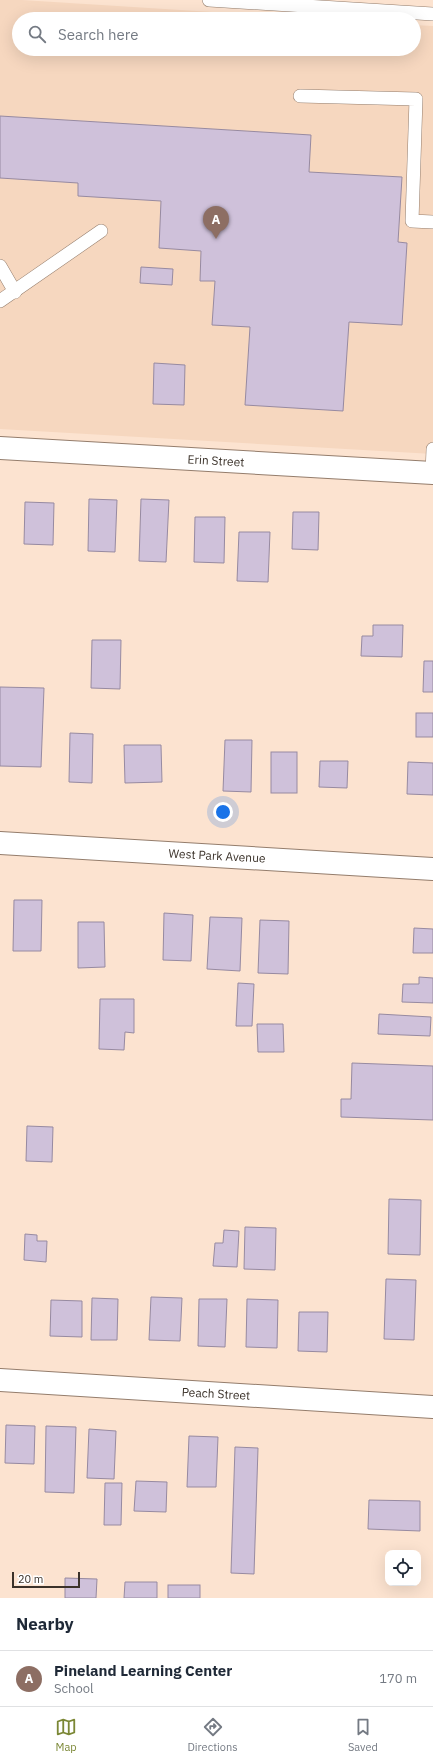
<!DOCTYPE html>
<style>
body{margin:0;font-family:"IBM Plex Sans",sans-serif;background:#f2f2f3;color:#1f2937}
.controls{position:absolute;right:12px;bottom:12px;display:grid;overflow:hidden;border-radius:8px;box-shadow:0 4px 16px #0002}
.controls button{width:36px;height:36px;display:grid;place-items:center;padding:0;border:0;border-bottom:1px solid #e0e1e3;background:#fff;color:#1f2937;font:20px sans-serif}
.scale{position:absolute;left:12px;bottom:10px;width:68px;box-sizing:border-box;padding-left:4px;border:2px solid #3b322a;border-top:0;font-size:11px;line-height:14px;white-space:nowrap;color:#3b322a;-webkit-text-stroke:3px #fff;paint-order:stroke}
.you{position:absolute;left:223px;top:812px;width:14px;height:14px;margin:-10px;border:3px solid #fff;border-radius:50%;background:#1a73e8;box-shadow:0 0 0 6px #1a73e833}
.badge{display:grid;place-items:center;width:26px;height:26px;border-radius:50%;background:#7b8735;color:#fff;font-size:13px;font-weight:700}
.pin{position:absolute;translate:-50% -33px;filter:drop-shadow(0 1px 2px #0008)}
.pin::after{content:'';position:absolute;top:21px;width:14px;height:12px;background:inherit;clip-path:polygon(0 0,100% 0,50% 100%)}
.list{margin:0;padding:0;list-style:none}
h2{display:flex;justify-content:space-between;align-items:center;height:52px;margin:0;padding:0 16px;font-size:17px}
h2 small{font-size:13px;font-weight:400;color:#747a83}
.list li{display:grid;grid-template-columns:26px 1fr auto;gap:12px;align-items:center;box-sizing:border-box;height:56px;padding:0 16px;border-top:1px solid #e0e1e3}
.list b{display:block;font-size:15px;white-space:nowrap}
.list p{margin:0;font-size:13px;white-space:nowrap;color:#747a83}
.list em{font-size:13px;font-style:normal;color:#747a83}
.icon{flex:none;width:22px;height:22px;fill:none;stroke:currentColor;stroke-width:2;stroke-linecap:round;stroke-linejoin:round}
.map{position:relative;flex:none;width:433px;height:1598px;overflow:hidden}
.search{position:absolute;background:#fff;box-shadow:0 4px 16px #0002;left:12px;right:12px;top:12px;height:44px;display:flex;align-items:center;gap:10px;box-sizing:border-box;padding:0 14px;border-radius:22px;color:#747a83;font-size:15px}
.sheet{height:108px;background:#fff}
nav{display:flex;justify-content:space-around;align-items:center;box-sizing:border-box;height:56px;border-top:1px solid #e0e1e3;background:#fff;font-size:11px;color:#747a83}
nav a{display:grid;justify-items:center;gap:2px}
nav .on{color:#7b8735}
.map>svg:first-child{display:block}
</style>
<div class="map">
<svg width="433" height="1598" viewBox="0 0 433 1598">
<rect width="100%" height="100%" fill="#fce3d0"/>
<path fill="#f6d7bf" d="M0 0H22L321 19H19V49H414V25L433 26V454L0 429Z"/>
<g fill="#cfc1da" stroke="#978aa1">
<path d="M0 116 311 135 309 172 402 177 398 242 407 243 402 325 349 322 343 411 245 405 250 327 212 325 215 281H200L201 251 159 248 161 201 78 196V183L0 178Z"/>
<path d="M141 267 173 269 172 285 140 283Z"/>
<path d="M154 363 185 365 184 405 153 404Z"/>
<path d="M89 499 117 500 115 552 88 551Z"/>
<path d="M141 499 169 500 166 562 139 561Z"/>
<path d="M25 502 54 503 53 545 24 544Z"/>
<path d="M293 512H319L318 550 292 549Z"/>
<path d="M195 517H225L224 563 194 562Z"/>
<path d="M239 532H270L268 582 237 581Z"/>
<path d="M373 625H403L402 657 361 656 362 636H373Z"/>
<path d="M92 640H121L120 689 91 688Z"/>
<path d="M424 661H433V692H423Z"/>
<path d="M0 687 44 688 41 767 0 766Z"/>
<rect x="416" y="713" width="17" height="24"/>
<path d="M70 733 93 734 92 783 69 782Z"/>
<path d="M225 740H252L251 792 223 791Z"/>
<path d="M124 745H161L162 782 125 783Z"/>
<rect x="271" y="752" width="26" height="41"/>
<path d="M320 761H348L347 788 319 787Z"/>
<path d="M408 762 433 763V795L407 794Z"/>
<path d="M14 900H42L41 951H13Z"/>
<path d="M164 913 193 915 191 961 163 960Z"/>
<path d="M210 917 242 918 240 971 207 969Z"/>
<path d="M260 920 289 921 288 974 258 973Z"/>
<path d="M78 922H104L105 967 78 968Z"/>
<path d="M414 928 433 929V953H413Z"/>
<path d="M419 977 433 978V1003L402 1002 403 984H419Z"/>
<path d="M238 983 254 984 252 1026H236Z"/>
<path d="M100 999H134V1033L125 1032 124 1050 99 1049Z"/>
<path d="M379 1014 431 1017 430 1036 378 1034Z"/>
<path d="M257 1024H283L284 1052H258Z"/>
<path d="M352 1063 433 1066V1120L341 1117V1099H351Z"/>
<path d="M27 1126 53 1127 52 1162 26 1161Z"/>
<path d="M389 1199 421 1200 420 1255 388 1254Z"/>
<path d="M245 1227 276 1228 275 1270 244 1269Z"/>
<path d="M224 1230 239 1231 237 1267 213 1266 215 1243H223Z"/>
<path d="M25 1234 37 1235V1241H47L46 1262 24 1260Z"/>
<path d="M386 1279 416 1280 414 1340 384 1339Z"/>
<path d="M151 1297 182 1298 180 1341 149 1340Z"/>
<path d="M92 1298 118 1299 117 1340H91Z"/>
<path d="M199 1299H227L225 1347 198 1346Z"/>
<path d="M247 1299 278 1300 277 1348 246 1347Z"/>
<path d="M51 1300 82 1301V1337L50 1336Z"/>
<path d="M299 1312H328L327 1352 298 1351Z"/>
<path d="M6 1425 35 1426 34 1464 5 1463Z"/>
<path d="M46 1426 76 1427 74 1493 45 1492Z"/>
<path d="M89 1429 116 1431 114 1479 87 1478Z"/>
<path d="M189 1436 218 1437 216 1487H187Z"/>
<path d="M235 1447 258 1448 254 1574 231 1573Z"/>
<path d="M136 1481 167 1482 166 1512 134 1511Z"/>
<path d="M105 1483H122L121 1525H104Z"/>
<path d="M369 1500 420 1501V1531L368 1529Z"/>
<path d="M65 1578 97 1579 96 1598H65Z"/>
<path d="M125 1582H157V1598H124Z"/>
<rect x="168" y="1585" width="32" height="13"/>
</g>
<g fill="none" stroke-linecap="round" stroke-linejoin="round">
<defs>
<g id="lane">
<path d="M209 0 433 14"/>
<path d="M300 96 416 99 412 221 433 222"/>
<path d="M0 266 15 292"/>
<path d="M0 301 101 231"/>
<path d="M432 473 433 449"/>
</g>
<g id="street">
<path d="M0 448 433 473"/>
<path d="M0 1380 433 1407"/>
</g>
<path id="secondary" d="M0 843 433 869"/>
</defs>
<use href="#lane" stroke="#947d6c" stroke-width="14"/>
<use href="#street" stroke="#947d6c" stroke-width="24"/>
<use href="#secondary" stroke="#947d6c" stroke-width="24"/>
<use href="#lane" stroke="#fff" stroke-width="13"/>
<use href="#street" stroke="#fff" stroke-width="22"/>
<use href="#secondary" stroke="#fff" stroke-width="22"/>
</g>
<g text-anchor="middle" stroke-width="3" stroke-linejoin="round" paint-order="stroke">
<g font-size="12" fill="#3b322a" stroke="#fff">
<text transform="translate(216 461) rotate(3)" y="4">Erin Street</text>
<text transform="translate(217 856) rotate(3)" y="4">West Park Avenue</text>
<text transform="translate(216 1394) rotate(3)" y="4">Peach Street</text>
</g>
</g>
</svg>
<div class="controls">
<button><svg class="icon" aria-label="locate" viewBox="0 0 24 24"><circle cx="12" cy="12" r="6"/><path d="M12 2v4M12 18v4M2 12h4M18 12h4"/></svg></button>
</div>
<div class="scale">20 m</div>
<div class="you"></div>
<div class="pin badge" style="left:216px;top:239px;background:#8d6e63">A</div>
<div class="search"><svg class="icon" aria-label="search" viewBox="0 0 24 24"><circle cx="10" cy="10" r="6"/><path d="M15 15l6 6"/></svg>Search here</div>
</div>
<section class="sheet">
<h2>Nearby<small></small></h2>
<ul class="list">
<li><span class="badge" style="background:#8d6e63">A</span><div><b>Pineland Learning Center</b><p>School</p></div><em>170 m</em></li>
</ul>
</section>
<nav>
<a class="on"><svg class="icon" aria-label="map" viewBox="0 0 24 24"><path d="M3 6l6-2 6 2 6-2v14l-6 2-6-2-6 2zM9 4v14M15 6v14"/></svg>Map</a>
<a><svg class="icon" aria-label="directions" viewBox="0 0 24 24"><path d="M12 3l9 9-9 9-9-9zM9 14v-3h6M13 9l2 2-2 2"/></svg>Directions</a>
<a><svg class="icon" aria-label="saved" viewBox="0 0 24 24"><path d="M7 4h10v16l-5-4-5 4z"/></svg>Saved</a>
</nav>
